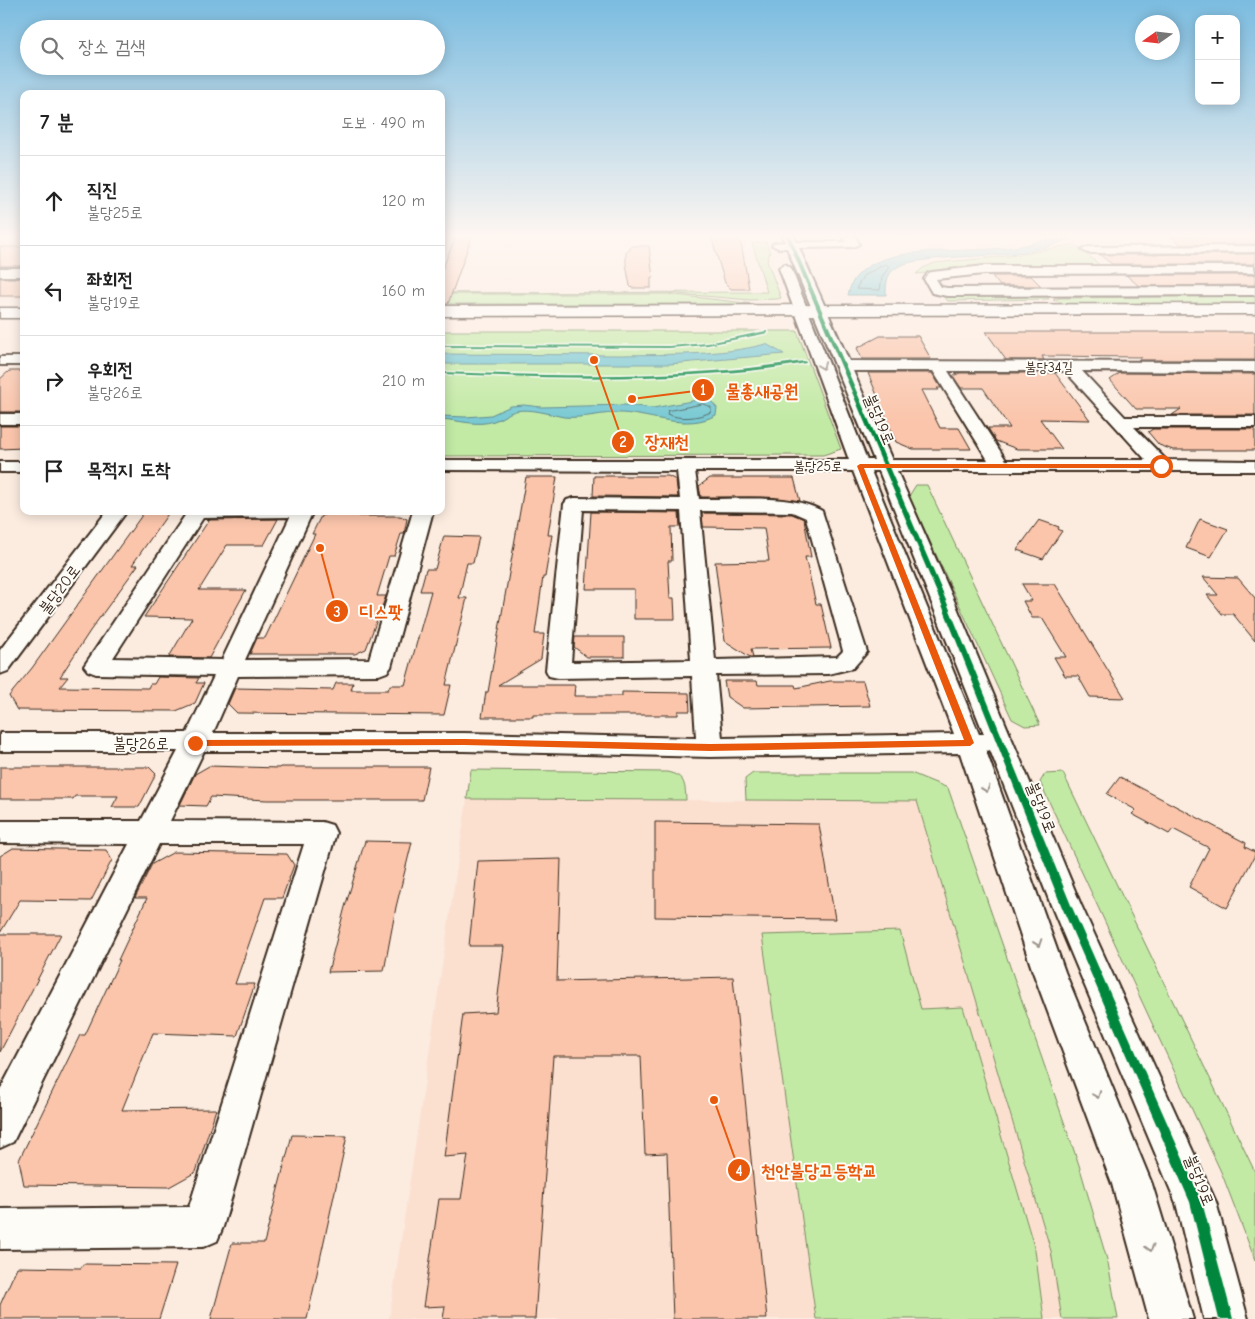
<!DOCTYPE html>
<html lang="ko">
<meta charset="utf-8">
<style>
body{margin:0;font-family:"Comic Neue","Poor Story",sans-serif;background:#f2f2f2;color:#222}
.controls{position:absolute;right:15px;top:15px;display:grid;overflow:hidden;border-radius:10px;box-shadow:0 2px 12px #0003}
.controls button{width:45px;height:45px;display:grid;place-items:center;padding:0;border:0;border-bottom:1px solid #e0e0e0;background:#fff;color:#222;font:25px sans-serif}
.compass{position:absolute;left:1135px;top:15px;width:45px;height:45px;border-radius:50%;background:#fff;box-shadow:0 2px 12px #0003;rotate:256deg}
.stop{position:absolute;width:15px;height:15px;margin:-11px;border:4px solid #ea580c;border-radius:50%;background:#fff}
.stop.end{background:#ea580c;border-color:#fff;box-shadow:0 1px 5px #0008}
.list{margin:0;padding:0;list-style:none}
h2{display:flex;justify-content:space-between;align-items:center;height:65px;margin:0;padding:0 20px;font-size:21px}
h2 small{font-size:16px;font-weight:400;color:#767676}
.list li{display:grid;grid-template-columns:32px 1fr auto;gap:15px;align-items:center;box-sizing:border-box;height:90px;padding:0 20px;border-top:1px solid #e0e0e0}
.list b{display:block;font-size:19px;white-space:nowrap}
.list p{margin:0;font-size:16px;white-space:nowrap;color:#767676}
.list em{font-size:16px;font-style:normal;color:#767676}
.icon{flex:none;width:28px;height:28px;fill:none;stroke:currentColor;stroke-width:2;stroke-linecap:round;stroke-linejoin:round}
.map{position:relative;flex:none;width:1255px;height:1319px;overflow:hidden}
.search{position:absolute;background:#fff;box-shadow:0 2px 12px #0003;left:20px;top:20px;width:425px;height:55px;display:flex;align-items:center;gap:12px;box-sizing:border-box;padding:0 18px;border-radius:28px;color:#767676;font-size:19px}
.panel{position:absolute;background:#fff;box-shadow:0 2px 12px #0003;left:20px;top:90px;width:425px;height:425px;border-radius:10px}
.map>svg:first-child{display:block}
</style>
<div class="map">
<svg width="1255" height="1319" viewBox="0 0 1255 1319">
<rect width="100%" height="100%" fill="#fcece0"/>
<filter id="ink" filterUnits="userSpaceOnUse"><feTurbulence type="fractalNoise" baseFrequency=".02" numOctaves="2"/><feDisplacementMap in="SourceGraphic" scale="10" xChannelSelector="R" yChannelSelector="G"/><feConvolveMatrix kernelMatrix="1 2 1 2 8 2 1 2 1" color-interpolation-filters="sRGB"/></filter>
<g filter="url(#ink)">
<g fill="#fbe0d0">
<rect x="0" y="236" width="24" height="63"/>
<path d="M890 236H993L894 243Z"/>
<path d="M467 799 917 801 1051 1251 1062 1319H389Z"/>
</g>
<g fill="#c2eaa5" stroke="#7e8a62">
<path d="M766 242 770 252 767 261 781 298 777 299 750 300 668 293H441L767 292 752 243Z"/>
<path d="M1074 244 1100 265 1099 267 982 268 916 274 923 268 935 263 1019 255Z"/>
<path d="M441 294H667L754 304H441Z"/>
<path d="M941 295 1047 296 1049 299 948 301Z"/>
<path d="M1255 296V303L1067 304 1053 300 1060 298Z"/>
<path d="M441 331H797L841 449 823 455 441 456Z"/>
<path d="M916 485H927L1040 725 1025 726 1012 719 909 496Z"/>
<path d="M471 770 667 772C685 776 685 783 686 800L467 799Z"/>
<path d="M753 773H911L948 788 1079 1165 1108 1263 1118 1319H1062L1051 1251 917 801 746 800 745 779Z"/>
<path d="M1063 773 1255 1172V1260L1222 1174 1040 782 1045 774Z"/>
<path d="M900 931 921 1009 963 1007 1035 1250 1044 1319H816L762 935Z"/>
</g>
<g fill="#79c9d3" stroke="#60898b">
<path d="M1051 236H1074C1033 259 979 254 933 259 922 261 906 261 896 268 886 274 886 285 886 295H848C850 288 852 280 858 275 893 235 1003 263 1051 236Z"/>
<path d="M766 344 784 354 670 364H441V354C501 354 561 355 621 355 669 354 720 356 766 344Z"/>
<path d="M703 399 711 401 717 408 716 415C687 431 653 415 622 413 603 412 583 419 564 417 548 414 532 408 515 411 508 413 501 419 494 421 477 427 458 420 441 419V416L466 417 491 415 511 406 524 405 541 407 625 405 653 408Z"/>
</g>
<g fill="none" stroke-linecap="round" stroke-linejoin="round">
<g stroke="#546a66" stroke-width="1">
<path d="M886 264 889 267 882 277 880 290 856 289 863 276Z"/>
<path d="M703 404 711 407V412C698 418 680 420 667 414L668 411Z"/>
</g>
</g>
<g fill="#fac5ab" stroke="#3b2a1e">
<path d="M456 236H472L448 304H441V272Z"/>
<path d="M711 236H738L742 248 749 289H731L725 283Z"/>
<path d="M1170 236H1255V244L1182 245Z"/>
<path d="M631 246H649L653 278H651V288H632L630 286 626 264V251H629Z"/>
<rect x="0" y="247" width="24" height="19"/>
<path d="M1255 254V264H1112L1100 255Z"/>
<path d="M1126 275H1255V285L1139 286Z"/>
<path d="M992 276H1031L1041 286H1000Z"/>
<rect x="0" y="278" width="24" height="18"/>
<path d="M986 332H1255V360H1138L1142 357 1042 356 1044 360H1006Z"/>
<path d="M880 336H918L931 359H862L857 348Z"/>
<path d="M9 371H24V412H0V379Z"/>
<path d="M868 373H932L941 388H937L939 390H921L940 428H959L971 449H913L896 442Z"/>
<path d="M960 373H1055L1090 420 1040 419 1062 449H1017L996 441 988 428H1010L983 388H961L953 376Z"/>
<path d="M1120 373 1255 374V415H1172L1181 409H1136L1110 380Z"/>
<path d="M0 426H24V448L0 449Z"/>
<path d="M1153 429H1255V450H1173L1159 445 1148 432Z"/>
<path d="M594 476H668L676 480 678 497 593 496Z"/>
<path d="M526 477H557L548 535H552L545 577H543L535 634H544L541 659 498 685H575L574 696H622V692L689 693 690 711H678V715H533V717H482L486 692H488Z"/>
<path d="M710 478H794L800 501 762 497H701L699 486Z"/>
<path d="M145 511H170L132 565H138L90 631 60 677H68L60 687 148 688 150 684H154L158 677 199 678 196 683H204L195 703 176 711 17 710 9 696 32 668Z"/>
<path d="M332 512H361L359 516H400L407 519 404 534H401L394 556H389L377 596H386L366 649 355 654H250L257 638H265L315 534H312L321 516Z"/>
<path d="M591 512 679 513 680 527H671L672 561H668L670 598H674L675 619H634V589H586Z"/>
<path d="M702 513 792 514 804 519 811 557H805L816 604H821L831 648 751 649 753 657H750L725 641 715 562 769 561 764 528 703 527Z"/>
<path d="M278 519 264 545H227L199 590H246L209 658 169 657 192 618 144 617 209 520Z"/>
<path d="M1200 519 1228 529 1211 557 1186 548Z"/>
<path d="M1039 520 1059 527 1058 529 1062 531 1043 559 1017 550Z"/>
<path d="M444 536 479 537 473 563H467L459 598H467L446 685H451L444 715 237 713 228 704 235 688 333 690 336 683H353L351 690H388L390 685H405L431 591H420L426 569H435Z"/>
<path d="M1203 577 1238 578 1255 598V641L1233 614H1222L1207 595H1218Z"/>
<path d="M1022 584H1055L1125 698 1090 697 1078 676H1065L1054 657H1066L1042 618H1032L1023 601H1032Z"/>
<path d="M575 637H624V657H587L574 647Z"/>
<path d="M724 681H757L758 685H795L796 688 830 681H863L870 706 743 708 727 697Z"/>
<path d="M209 766 279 768 280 767H429L422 800H267L211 797 206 806 180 805 195 774Z"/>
<path d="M0 767H149L156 774 139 807H112L118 796H75L73 799H0Z"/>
<path d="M1120 777 1246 843 1245 847 1255 852V855L1227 908 1189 887 1209 848 1173 829 1169 834 1132 814 1136 810 1107 794Z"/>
<path d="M655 822 819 824 835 919 655 917Z"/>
<path d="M365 841 412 842 396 907 384 971 328 972 345 907Z"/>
<path d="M13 848 106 850 112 860 91 901 20 900 0 933V856Z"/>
<path d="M174 852 287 854 294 865 282 898H265L235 984H255L237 1036 153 1033 122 1110 216 1109 196 1172 169 1187 24 1185 19 1160 80 1035H85L120 960H118L147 898H135L152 864Z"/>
<path d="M561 859 557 981 733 977 767 1319H673L667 1153 645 1154 641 1056H553L535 1319H443L445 1306 423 1307 439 1199H461L468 1155 444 1157 463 1014 496 1012 504 946H469L478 861Z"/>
<path d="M0 934H61L0 1052Z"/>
<path d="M292 1135 347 1136 307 1319H211L232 1243H264Z"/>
<path d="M83 1264 176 1265 159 1319H0V1305L17 1267 81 1268Z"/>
</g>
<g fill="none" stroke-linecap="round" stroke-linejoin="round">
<defs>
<g id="minor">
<path d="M782 236H794L796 242H846L843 236H855L859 244 853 247 799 248 849 361 1255 362V372L1082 371 1125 417H1255V427H1134L1166 460 1255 461V471H897L956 605 1081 905 1216 1202 1248 1319H1204L1176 1203 1051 905 990 750 986 751 1065 972 1152 1184 1193 1319H1149L1112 1184 1033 972 960 753 710 757 464 751H204L170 821 322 822 332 825 336 833 223 1227 217 1241 203 1247 0 1249V1209L189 1207 304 844H159L13 1142 0 1148V1090L129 844 0 843V821H141L178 751H0V733H187L214 676 96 674 88 671 84 666 188 511H313L245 660 369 659 413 511H433L391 667 387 672 379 675 238 676 213 733H464L696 738 692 676 558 678 549 676 546 670 564 504 567 500 574 498 680 499 677 471 441 470V460H849L779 268 785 264 791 268 867 460H874L787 248H778L772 245 774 243 785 242ZM853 371H933L988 460H892ZM948 371H1065L1146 460H1006ZM695 471H853L954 734 722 738 716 675 828 674 853 668 867 652 822 511C792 493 734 500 699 499ZM871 471H879L984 734H979ZM583 510 681 511 691 660 571 662ZM700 511 792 512 806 518 843 651 837 657 715 660ZM290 517 222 660 113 658 203 518Z"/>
<path d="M1255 246V252L1088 253 1082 250 1088 247Z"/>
<path d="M984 266H1254L1255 273 984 274 936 279 941 287 947 288 1255 287V295L947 296 932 293 924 279 928 273 932 272Z"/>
<rect x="0" y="268" width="24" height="8"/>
<rect x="0" y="357" width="24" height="8"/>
<rect x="0" y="414" width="24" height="10"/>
<rect x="0" y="462" width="24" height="10"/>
<path d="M107 511H127L8 671 0 674V650Z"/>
</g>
<g id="major">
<path d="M1255 304V314L441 316V306Z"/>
<rect x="0" y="308" width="24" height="10"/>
</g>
</defs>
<use href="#minor" stroke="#3b2a1e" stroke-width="4"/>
<use href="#major" stroke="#3b2a1e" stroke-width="3"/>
<use href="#minor" fill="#fdfcf7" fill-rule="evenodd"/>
<use href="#major" fill="#fdfcf7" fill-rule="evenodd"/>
<defs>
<g id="cycleway">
<path d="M786 236H790L948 605 1071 905 1202 1202 1233 1319H1219L1190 1202 1061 905 942 605Z"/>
<path d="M766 331H768V333L708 345 669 348 441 347V345L669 346 708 343Z"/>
<path d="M804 361 806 362V363C768 370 730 373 692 375 609 380 525 377 441 374V372C532 375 622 378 713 371 743 369 774 365 804 361Z"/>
</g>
</defs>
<use href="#cycleway" stroke="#fdfcf7" stroke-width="3"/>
<use href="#cycleway" fill="#00873e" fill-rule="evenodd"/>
</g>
<defs><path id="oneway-chevron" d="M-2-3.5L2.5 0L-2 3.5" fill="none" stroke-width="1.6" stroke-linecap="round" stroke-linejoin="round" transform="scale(1.25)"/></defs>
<g stroke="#9c938a">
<use href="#oneway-chevron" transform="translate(822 366) rotate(69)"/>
<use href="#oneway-chevron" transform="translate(986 789) rotate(71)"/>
<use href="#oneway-chevron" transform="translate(1038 943) rotate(71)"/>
<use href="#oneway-chevron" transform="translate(1097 1095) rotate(69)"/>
<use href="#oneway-chevron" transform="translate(1150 1248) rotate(74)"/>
</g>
</g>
<linearGradient id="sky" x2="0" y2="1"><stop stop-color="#7bbce0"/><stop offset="0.56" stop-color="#fef6f1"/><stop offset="1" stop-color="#fef6f1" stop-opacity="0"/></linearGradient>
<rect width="1255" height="421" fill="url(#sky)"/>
<path fill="#ea580c" d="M860 464H1161L1164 466 1161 468H864L974 743 970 746 710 751 464 745 195 746 191 743 195 740 464 739 710 744 964 740 857 466Z"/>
<g text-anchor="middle" stroke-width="4" stroke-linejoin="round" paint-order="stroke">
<g font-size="14" fill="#3b2a1e" stroke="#fdfcf7">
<text x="1049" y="372">불당34길</text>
<text x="818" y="471">불당25로</text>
</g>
<g font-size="16" fill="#3b2a1e" stroke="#fdfcf7">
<text transform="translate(880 419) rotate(67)" y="6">불당19로</text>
<text transform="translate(59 589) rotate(-53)" y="6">불당20로</text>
<text x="141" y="749">불당26로</text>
<text transform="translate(1042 807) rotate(68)" y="6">불당19로</text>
<text transform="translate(1200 1180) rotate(68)" y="6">불당19로</text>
</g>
</g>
<path fill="none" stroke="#e8590c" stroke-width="2" d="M632 399L703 390M594 360L623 442M320 548L337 611M714 1100L739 1170"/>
<g fill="#e8590c" stroke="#fdfcf7" stroke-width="2">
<circle cx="632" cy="399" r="5"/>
<circle cx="594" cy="360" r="5"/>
<circle cx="320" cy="548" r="5"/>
<circle cx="714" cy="1100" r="5"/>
<circle cx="703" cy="390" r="12"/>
<circle cx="623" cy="442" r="12"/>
<circle cx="337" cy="611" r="12"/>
<circle cx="739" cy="1170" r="12"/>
</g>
<g font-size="15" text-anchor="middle" font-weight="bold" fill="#fff">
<text x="703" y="395">1</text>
<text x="623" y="447">2</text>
<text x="337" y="617">3</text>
<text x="739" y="1176">4</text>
</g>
<g font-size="18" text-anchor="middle" font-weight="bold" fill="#e8590c" stroke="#fdfcf7" stroke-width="4" stroke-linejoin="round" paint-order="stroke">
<text x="762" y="397">물총새공원</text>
<text x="667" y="448">장재천</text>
<text x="381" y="618">디스팟</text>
<text x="819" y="1177">천안불당고등학교</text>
</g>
</svg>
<div class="controls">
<button>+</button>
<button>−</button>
</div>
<svg class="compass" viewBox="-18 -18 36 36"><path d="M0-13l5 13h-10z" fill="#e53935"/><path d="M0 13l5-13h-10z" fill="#767676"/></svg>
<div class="stop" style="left:1161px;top:466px"></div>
<div class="stop end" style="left:195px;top:743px"></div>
<div class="search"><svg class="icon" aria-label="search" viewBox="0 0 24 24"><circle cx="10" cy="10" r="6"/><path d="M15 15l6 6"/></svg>장소 검색</div>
<section class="panel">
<h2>7 분<small>도보 · 490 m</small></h2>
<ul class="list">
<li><svg class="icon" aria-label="ahead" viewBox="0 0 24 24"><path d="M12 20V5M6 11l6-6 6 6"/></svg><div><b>직진</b><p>불당25로</p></div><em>120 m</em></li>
<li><svg class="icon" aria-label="left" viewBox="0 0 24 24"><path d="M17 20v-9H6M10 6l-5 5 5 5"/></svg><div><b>좌회전</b><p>불당19로</p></div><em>160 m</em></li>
<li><svg class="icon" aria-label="right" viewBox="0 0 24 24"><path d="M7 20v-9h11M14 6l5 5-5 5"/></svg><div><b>우회전</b><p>불당26로</p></div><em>210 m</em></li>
<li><svg class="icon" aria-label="arrive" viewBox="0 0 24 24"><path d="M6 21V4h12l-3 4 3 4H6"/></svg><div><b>목적지 도착</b></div></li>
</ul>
</section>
</div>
